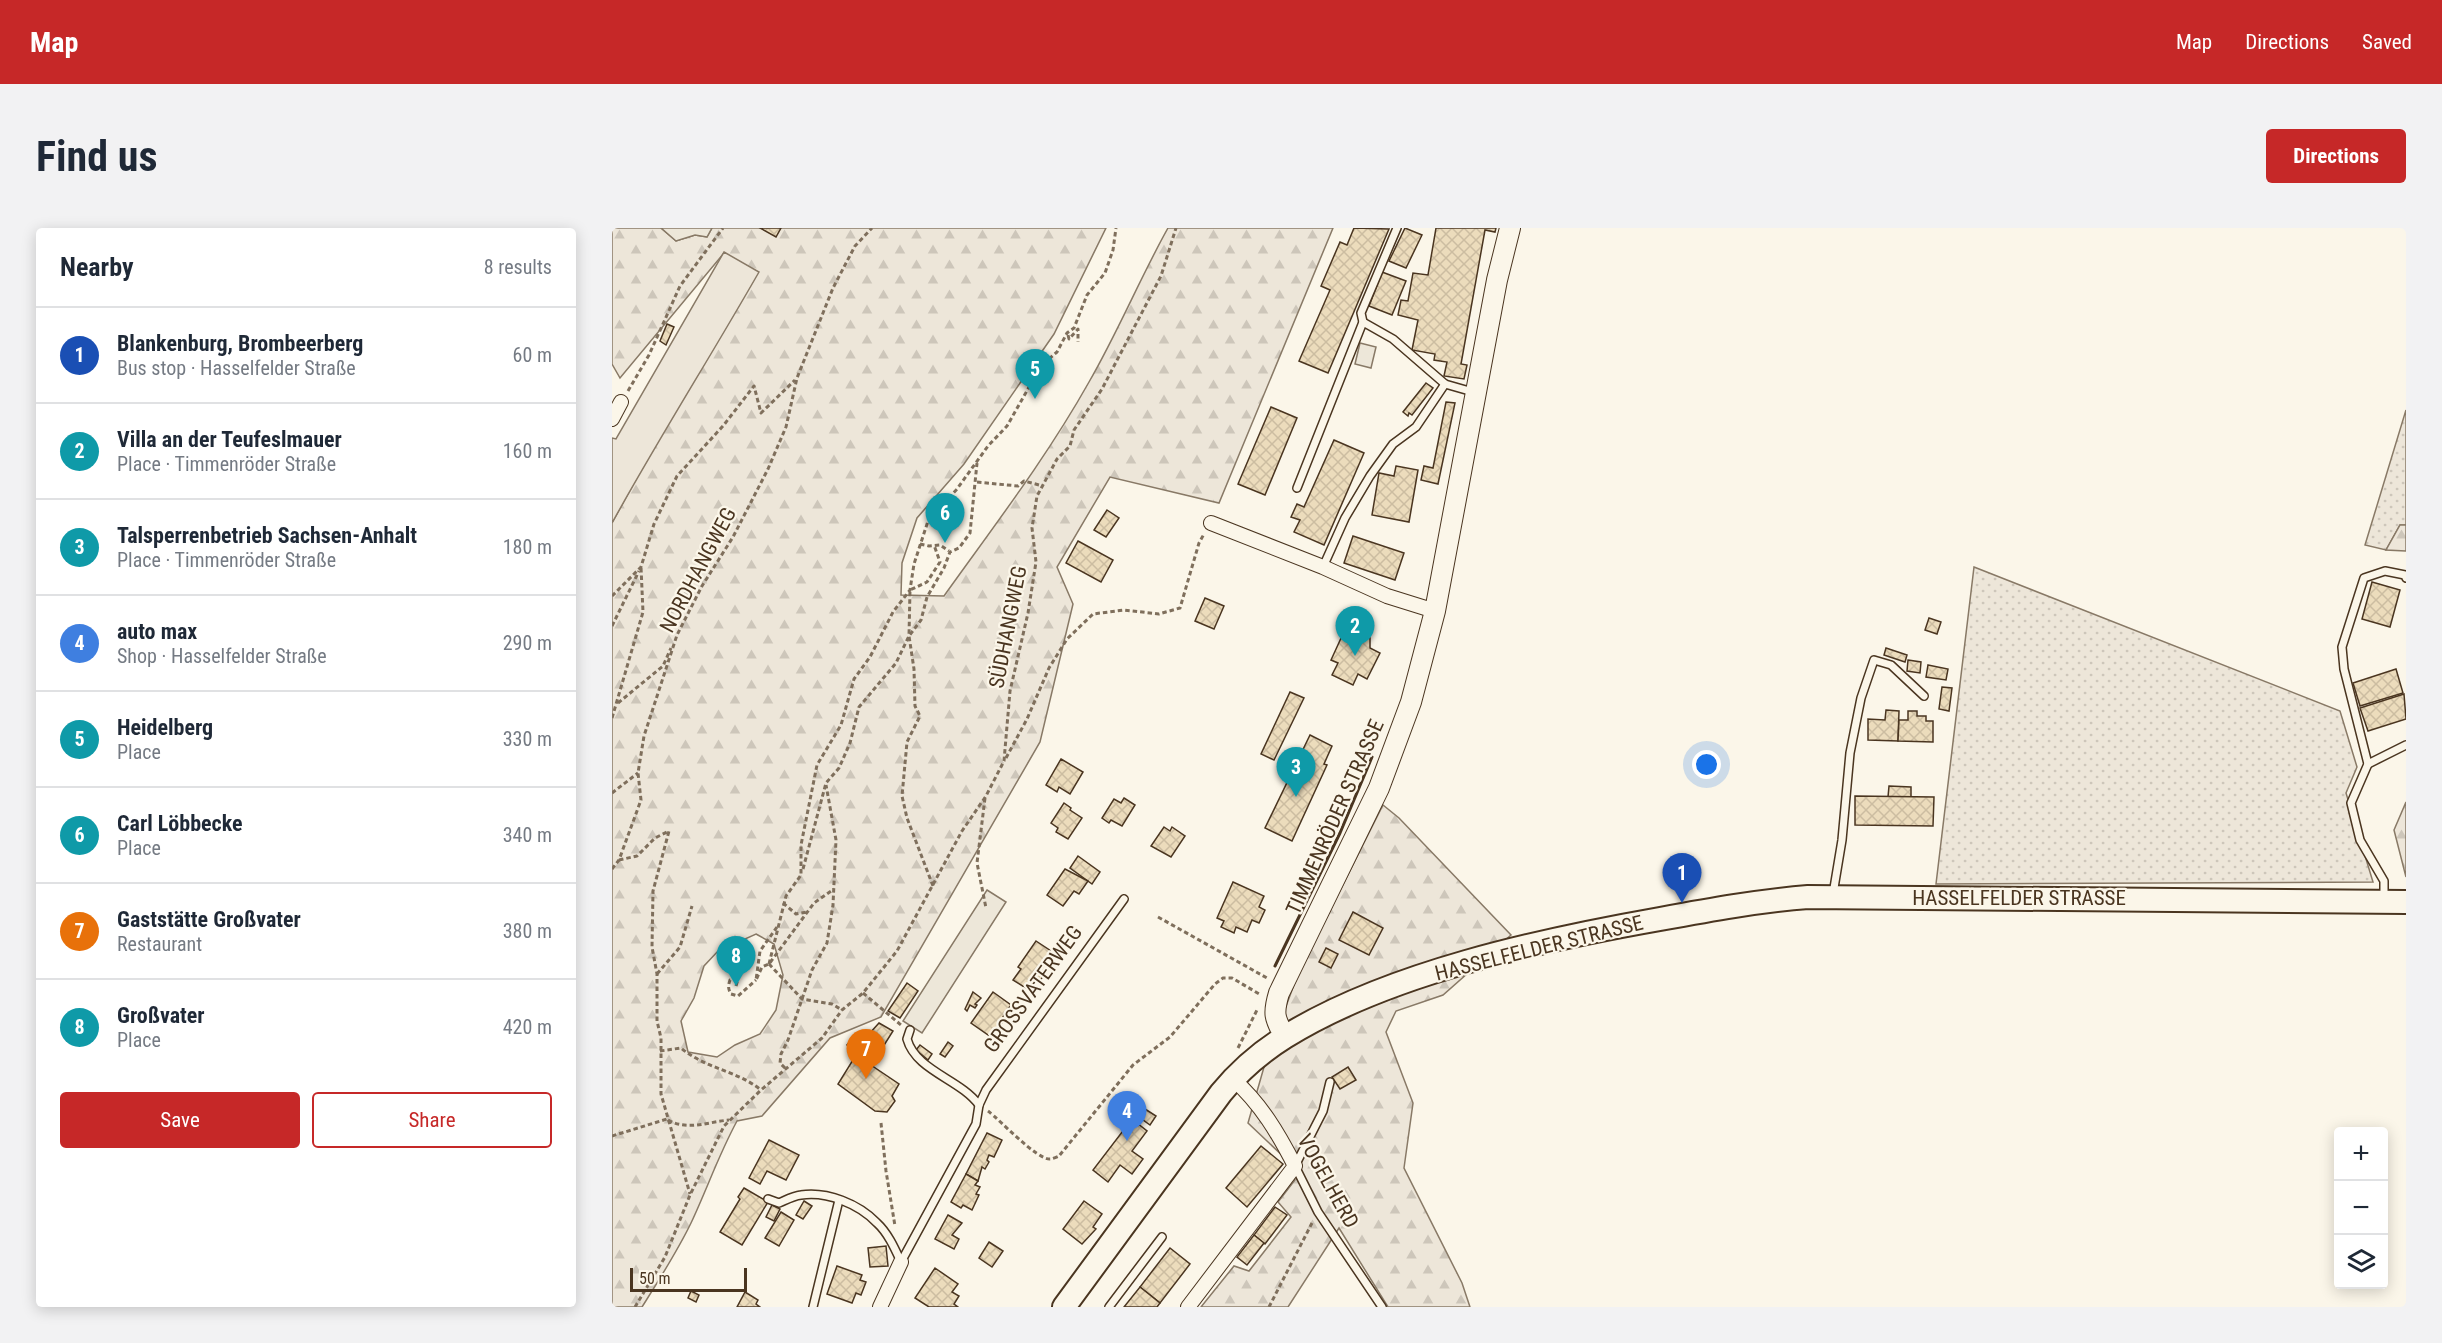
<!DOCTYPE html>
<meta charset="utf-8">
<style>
body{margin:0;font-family:"Roboto Condensed",sans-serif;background:#f2f2f3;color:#1f2937}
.controls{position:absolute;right:18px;bottom:18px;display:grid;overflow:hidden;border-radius:6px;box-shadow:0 3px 15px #0003}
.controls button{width:54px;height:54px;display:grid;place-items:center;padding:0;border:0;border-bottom:2px solid #e0e1e3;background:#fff;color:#1f2937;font:30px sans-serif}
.scale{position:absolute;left:18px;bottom:15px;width:117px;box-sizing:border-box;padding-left:6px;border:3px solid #4a3520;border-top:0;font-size:16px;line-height:21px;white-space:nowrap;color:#4a3520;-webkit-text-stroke:4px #fbf6e9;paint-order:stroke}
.you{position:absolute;left:1095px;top:537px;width:21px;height:21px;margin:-15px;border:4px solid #fff;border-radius:50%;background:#1a73e8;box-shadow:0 0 0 9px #1a73e833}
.badge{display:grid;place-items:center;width:39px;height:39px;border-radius:50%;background:#c62828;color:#fff;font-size:20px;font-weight:700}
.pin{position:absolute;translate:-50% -50px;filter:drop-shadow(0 2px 3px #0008)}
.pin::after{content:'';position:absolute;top:32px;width:21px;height:18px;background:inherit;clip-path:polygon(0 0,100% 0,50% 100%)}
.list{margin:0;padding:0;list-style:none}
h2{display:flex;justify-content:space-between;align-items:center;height:78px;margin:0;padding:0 24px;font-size:26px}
h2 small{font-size:20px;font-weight:400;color:#747a83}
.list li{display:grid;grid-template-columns:39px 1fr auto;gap:18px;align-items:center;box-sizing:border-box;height:96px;padding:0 24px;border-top:2px solid #e0e1e3}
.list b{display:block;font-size:22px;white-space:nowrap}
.list p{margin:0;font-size:20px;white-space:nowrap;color:#747a83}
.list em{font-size:20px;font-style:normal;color:#747a83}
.actions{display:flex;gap:12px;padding:18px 24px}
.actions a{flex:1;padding:14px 0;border:2px solid #c62828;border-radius:6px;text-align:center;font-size:21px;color:#c62828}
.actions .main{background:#c62828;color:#fff}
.icon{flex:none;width:33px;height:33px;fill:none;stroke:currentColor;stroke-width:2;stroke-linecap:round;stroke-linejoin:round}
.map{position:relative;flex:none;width:1794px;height:1079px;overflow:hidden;border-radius:6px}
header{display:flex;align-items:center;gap:36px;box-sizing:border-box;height:84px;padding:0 30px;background:#c62828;color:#fff}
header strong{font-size:28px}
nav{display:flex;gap:33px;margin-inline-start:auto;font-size:21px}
.intro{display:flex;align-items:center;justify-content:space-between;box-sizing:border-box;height:144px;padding:0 36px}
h1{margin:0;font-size:42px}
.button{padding:15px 27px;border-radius:6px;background:#c62828;color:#fff;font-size:21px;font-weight:700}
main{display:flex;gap:36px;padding:0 36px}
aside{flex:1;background:#fff;border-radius:6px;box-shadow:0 3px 15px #0003}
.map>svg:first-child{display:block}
</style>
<header>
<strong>Map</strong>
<nav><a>Map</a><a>Directions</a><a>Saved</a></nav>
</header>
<div class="intro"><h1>Find us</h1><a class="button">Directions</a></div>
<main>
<aside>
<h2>Nearby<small>8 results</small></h2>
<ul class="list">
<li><span class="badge" style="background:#1a4fb4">1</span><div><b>Blankenburg, Brombeerberg</b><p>Bus stop · Hasselfelder Straße</p></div><em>60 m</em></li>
<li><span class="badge" style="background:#0f9aa8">2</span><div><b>Villa an der Teufeslmauer</b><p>Place · Timmenröder Straße</p></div><em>160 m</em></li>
<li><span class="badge" style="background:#0f9aa8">3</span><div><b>Talsperrenbetrieb Sachsen-Anhalt</b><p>Place · Timmenröder Straße</p></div><em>180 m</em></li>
<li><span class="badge" style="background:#3f7fe0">4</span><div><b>auto max</b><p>Shop · Hasselfelder Straße</p></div><em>290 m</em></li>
<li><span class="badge" style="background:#0f9aa8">5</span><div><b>Heidelberg</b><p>Place</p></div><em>330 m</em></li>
<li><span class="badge" style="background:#0f9aa8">6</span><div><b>Carl Löbbecke</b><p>Place</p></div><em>340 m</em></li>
<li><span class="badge" style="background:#e8710a">7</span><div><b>Gaststätte Großvater</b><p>Restaurant</p></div><em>380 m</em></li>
<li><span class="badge" style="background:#0f9aa8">8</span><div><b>Großvater</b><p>Place</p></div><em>420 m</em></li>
</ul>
<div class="actions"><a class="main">Save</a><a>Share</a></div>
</aside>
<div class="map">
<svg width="1794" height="1079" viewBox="0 0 1794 1079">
<defs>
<pattern id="grass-dots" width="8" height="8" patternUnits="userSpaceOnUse" patternTransform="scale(1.5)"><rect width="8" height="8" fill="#ede6d9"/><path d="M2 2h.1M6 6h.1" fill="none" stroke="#cdc6ba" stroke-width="1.8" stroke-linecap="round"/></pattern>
<pattern id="forest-firs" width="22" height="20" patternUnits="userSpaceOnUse" patternTransform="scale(1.5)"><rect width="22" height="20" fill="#ede6d9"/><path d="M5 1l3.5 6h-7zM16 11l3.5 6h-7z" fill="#cdc6ba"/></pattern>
<pattern id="building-cross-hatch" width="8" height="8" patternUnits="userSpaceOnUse" patternTransform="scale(1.5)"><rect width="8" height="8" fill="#ecdcbc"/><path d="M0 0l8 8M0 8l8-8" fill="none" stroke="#ccbda1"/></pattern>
</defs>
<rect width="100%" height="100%" fill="#fbf6e9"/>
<g fill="url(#grass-dots)" stroke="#887966" stroke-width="1.5">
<path d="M1794 182V297H1788L1774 322 1753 317Z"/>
<path d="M1362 339 1728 483 1745 539 1734 565 1761 654 1324 656Z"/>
</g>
<g fill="url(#forest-firs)" stroke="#887966" stroke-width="1.5" fill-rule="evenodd">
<path d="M0 0H49L64 13 83 7 95 9 100 0H494L442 106 352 236 305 290 290 335 289 367 332 368C382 298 435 229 477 154 506 104 528 50 556 0H721L607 275 498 249 445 339 461 376 428 514 269 789 218 810 150 888 125 893C107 926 95 961 79 995 65 1024 47 1052 30 1079H0V295L46 211 146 44 112 25 8 150 0 136ZM144 706 162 716 171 747 164 782 148 806 123 817 105 829 76 824 69 793 82 770 92 738 106 723Z"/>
<path d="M1788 297H1794V323L1774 322Z"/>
<path d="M1794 574V649L1782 602Z"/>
<path d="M771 577 787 590 899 707 831 767 784 783 774 804 801 875 792 940 850 1055 858 1079H776L727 1000 676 1079H589L622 1038 637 1043 679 989 666 974 683 952 674 931 636 895 654 832 686 746Z"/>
</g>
<path fill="#ede6d9" stroke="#887966" stroke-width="1.5" d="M112 24 147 44C99 128 47 210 0 295V210L4 211Z"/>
<g fill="#ede7d9" stroke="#887966" stroke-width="1.5">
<path d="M49 0H100L95 9 83 7 64 13Z"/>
<path d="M748 115 764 119 759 140 743 136Z"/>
<path d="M375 662 394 674 310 805 291 793Z"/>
</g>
<g fill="url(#building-cross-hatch)" stroke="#4a3520" stroke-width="1.5">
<path d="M148 0H169L164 9Z"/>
<path d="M742 0 777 1 716 145 687 133 718 62 709 58 728 14 735 17Z"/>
<path d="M793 0 810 7 794 40 777 33Z"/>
<path d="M824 0H884L883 4 873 2 849 136 855 137 852 151 832 148 835 134 822 132 823 126 800 122 806 92 786 87 789 72 796 73 801 45 816 47Z"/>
<path d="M770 44 794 53 780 87 757 78Z"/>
<path d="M55 96 62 99 54 117 48 113Z"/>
<path d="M814 155 821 160 800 187 797 185 796 188 791 184Z"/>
<path d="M834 174 843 175 826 256 809 252 812 238 821 240Z"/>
<path d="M659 179 685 190 653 267 626 256Z"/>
<path d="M722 212 752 225 712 317 682 304 688 292 679 289 685 276 692 279Z"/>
<path d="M784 238 806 242 797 294 760 287 767 245 782 248Z"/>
<path d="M495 282 507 290 494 309 482 302Z"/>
<path d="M741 308 792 325 783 352 732 335Z"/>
<path d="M466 313 501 332 489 354 454 335Z"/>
<path d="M1760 354 1788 362 1778 399 1750 391Z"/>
<path d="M593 370 612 378 602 401 583 393Z"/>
<path d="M1317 390 1329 394 1325 406 1313 402Z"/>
<path d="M751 405 758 410V420L768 425 755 451 746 446 741 457 720 447 726 435 719 432 730 408 738 412 743 406Z"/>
<path d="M1274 420 1295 427 1293 434 1272 427Z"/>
<path d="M1296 432 1309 434 1308 445 1295 443Z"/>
<path d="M1316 437 1336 441 1334 452 1314 449Z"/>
<path d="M1784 441 1791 465 1748 478 1741 455Z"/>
<path d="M1330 459 1340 460 1337 483 1327 481Z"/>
<path d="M678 464 692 470 662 532 649 526Z"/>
<path d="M1792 466 1794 491 1756 503 1748 480Z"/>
<path d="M1274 482 1287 483 1286 513 1256 512V491L1273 492Z"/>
<path d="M1296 483H1305V488H1314V493H1321V514L1286 513 1287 492H1296Z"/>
<path d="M698 507 720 518 712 536 715 537 680 613 653 600Z"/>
<path d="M449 531 471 544 458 566 447 559 445 564 434 557Z"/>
<path d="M1277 558 1299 559V569H1276Z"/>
<path d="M1243 568 1322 569 1321 598 1243 597Z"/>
<path d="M512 570 523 577 510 598 499 592 497 595 490 590 502 571 509 575Z"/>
<path d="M452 575 459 580 458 582 470 590 456 611 444 604 446 600 439 595Z"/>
<path d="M552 599 558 603 560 599 573 608 559 629 539 618Z"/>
<path d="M466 628 488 644 480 656 458 640Z"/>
<path d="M453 641 476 653 467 666 462 663 451 678 435 667Z"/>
<path d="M621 654 652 668 647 679 653 682 647 695 640 692 635 704 624 699 622 705 609 699 612 693 605 690Z"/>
<path d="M741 684 771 700 757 727 727 712Z"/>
<path d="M424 713 439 723 431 735 437 740 427 754 424 752 417 762 401 752 409 741 406 739Z"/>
<path d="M714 720 726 726 719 740 707 734Z"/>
<path d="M295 755 306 763 288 790 276 783Z"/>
<path d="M361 764 369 770 363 776 365 777 363 780 358 777 355 783 353 781Z"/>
<path d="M381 764 399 777 391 789 393 791 379 809 359 795Z"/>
<path d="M267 795 281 803 269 822 245 826 235 817 245 805 257 806Z"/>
<path d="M336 814 341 818 333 829 328 826Z"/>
<path d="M308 817 320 826 316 832 304 822Z"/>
<path d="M244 827 287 856 280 868 283 873 275 884 263 883 226 856Z"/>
<path d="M736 839 744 852 728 861 720 849Z"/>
<path d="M533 881 544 888 538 897 527 889Z"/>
<path d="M520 891 535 903 520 923 531 931 520 946 508 937 496 954 481 942Z"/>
<path d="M375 905 390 912 382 929 377 927 375 932 377 934 373 941 370 939 366 953 354 946Z"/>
<path d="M157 912 187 927 174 952 155 943 148 956 137 950Z"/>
<path d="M649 918 671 936 635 979 614 960Z"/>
<path d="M354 946 366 953 363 957 368 959 364 966 367 967 360 982 351 977 349 980 339 974Z"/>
<path d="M132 960 156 974 130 1017 108 1004 128 971 126 969Z"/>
<path d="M192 973 200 978 191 991 184 987Z"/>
<path d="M472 973 490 986 481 999 484 1001 470 1016 451 1001Z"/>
<path d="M160 977 168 981 162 993 154 989Z"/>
<path d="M663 979 675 987 653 1016 642 1007Z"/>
<path d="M169 984 182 992 167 1018 153 1010Z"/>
<path d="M336 987 350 995 340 1007 347 1011 342 1021 323 1011Z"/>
<path d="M642 1007 652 1015 635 1037 625 1029Z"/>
<path d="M377 1014 391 1023 380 1039 367 1030Z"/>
<path d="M274 1018 276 1038 258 1039 256 1020Z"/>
<path d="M558 1020 578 1036 548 1075 528 1059Z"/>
<path d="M225 1038 250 1047 248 1052 254 1054 249 1067 244 1065 240 1075 215 1066Z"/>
<path d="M323 1040 346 1056 340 1064 347 1068 342 1076 346 1079H317L303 1070Z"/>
<path d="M528 1059 548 1075 545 1079H512Z"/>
<path d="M79 1063 87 1067 84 1074 76 1070Z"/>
<path d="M133 1064 146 1072 144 1076 148 1079H125Z"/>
</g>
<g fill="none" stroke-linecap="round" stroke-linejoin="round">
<defs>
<g id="lane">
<path d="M751 94 749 85 785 0"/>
<path d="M685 260 751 94 781 111 833 156 861 164"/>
<path d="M711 339 733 290 758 248 781 216 804 199 833 156"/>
<path d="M1756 536 1794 517"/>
<path d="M1221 666 1230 612 1238 525 1249 470 1262 432 1279 437 1312 468"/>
<path d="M1772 670V653L1748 612 1739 575 1756 536 1732 441 1730 419 1752 350 1773 343 1793 347 1794 350"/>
<path d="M298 802 295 811C304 843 348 851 367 877"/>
<path d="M718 854 711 883 683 938 706 984 770 1079"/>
<path d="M156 971 167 975C174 972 181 968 189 967 215 963 247 976 265 995 276 1005 283 1021 289 1034"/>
<path d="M289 1034 364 896 367 877 374 862 512 671"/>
<path d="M201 1079 227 972"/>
<path d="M497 1079 550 1009"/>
</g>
<g id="street">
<path d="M0 191 9 174"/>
<path d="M599 295 711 339 775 368 823 383"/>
<path d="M268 1079 289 1034"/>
<path d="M576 1079 683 938C666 905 649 876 621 851"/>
</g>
<path id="secondary" d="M673 809C662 790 661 785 667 765L767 560 799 474 823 383 885 52 898 0"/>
<path id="primary" d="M452 1079 609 865C627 843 649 824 673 809 776 745 929 712 1048 691 1097 682 1146 673 1196 669L1794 674"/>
</defs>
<use href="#lane" stroke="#4a3520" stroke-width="10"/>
<use href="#street" stroke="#4a3520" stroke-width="16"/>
<use href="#secondary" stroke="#4a3520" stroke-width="22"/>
<use href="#primary" stroke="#4a3520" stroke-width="26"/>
<g stroke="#7f6f5c" stroke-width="3" stroke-dasharray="4.5 3" stroke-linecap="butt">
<path d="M456 107 457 111 466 101V114"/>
<path d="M16 163 37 127 68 58 111 0"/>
<path d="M365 254 406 258 412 253 431 258"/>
<path d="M308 316 317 318 328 317 337 323"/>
<path d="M0 368 29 339 42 296 65 248 111 198 142 158 149 185 183 152"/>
<path d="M0 398 27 343"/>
<path d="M6 475 51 438 59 420"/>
<path d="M0 490 31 384 29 339"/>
<path d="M394 530 415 491 437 440 455 411 481 386 512 382 547 386 568 380 587 315 592 306"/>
<path d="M0 565 26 545"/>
<path d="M373 570 365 635 374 680"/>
<path d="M7 632 25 628 43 610 57 603 41 663 40 719 45 746V793L49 810V866L78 966"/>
<path d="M0 641 7 632 29 572 26 545 32 508 65 407 90 358 121 309 156 241 174 199 185 150 221 60 243 18 260 0"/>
<path d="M191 641 214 555 227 540 238 515 247 479 284 435 297 408 309 392 315 369 332 340 338 324 347 320 358 305 365 235"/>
<path d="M321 658 295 590 290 568 295 514 308 488 303 478 302 441 297 408 298 362 315 354 328 334 322 317"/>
<path d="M171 675 184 686 195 684"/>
<path d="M546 689 655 750"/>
<path d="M165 699 148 723 144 752 150 739 157 736 202 675 222 661"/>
<path d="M157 736 174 668 189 647V617L205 537 229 497 242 451 258 429 281 384 298 362 302 336 316 293 345 261 376 218 395 198 429 138 445 124 455 105 462 100 475 67 493 45 501 22 504 0"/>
<path d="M157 736 190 771 220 776 230 782"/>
<path d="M45 746 68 719 80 678"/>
<path d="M124 758 126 751 118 752C116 758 116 761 119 766L126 768 144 752"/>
<path d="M251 765 289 797"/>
<path d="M626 820 646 780"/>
<path d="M48 823 69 820C94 841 124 842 149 862"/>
<path d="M173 840 168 835 169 826 176 812 200 742 215 715 221 677 224 612 214 557"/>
<path d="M376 883C388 892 425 932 438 931 440 931 445 929 447 928L521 837 558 809 603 756 611 750H620L649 767"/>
<path d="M56 892C75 903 96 894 117 892"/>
<path d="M269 895 274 943 283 998"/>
<path d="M0 908 55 891"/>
<path d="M23 1079 53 1029 78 967 112 898 149 862 210 810 230 782 251 765 285 723 350 603 374 568 392 533 398 463 416 385 424 334 420 300 425 268 445 231 458 218 462 202 490 161 549 48 564 0"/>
<path d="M657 1079 700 995"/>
</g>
<use href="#lane" stroke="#fbf6e9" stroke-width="7"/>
<use href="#street" stroke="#fbf6e9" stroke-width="14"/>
<use href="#secondary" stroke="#fbf6e9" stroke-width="20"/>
<use href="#primary" stroke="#fbf6e9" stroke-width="22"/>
<path stroke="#4a3520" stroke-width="3" d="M663 738 728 605 760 529"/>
</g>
<g text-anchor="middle" stroke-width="4.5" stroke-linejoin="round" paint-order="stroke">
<g font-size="21" fill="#4a3520" stroke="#fbf6e9">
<text transform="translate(86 342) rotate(-62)" y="7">NORDHANGWEG</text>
<text transform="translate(396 399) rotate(-79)" y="7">SÜDHANGWEG</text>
<text transform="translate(723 589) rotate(-66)" y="7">TIMMENRÖDER STRASSE</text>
<text x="1407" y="677">HASSELFELDER STRASSE</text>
<text transform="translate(927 720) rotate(-14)" y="7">HASSELFELDER STRASSE</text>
<text transform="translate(421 761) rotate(-54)" y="7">GROSSVATERWEG</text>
<text transform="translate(716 953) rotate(61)" y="7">VOGELHERD</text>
</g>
</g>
</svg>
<div class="controls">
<button>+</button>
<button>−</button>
<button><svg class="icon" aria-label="layers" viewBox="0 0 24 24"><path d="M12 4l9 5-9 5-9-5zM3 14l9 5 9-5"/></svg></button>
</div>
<div class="scale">50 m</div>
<div class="you"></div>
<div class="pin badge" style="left:1070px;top:675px;background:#1a4fb4">1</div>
<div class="pin badge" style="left:743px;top:428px;background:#0f9aa8">2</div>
<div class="pin badge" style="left:684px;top:569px;background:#0f9aa8">3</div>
<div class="pin badge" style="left:515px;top:913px;background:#3f7fe0">4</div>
<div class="pin badge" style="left:423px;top:171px;background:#0f9aa8">5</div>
<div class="pin badge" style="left:333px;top:315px;background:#0f9aa8">6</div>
<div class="pin badge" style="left:254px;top:851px;background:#e8710a">7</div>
<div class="pin badge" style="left:124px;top:758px;background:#0f9aa8">8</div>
</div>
</main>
